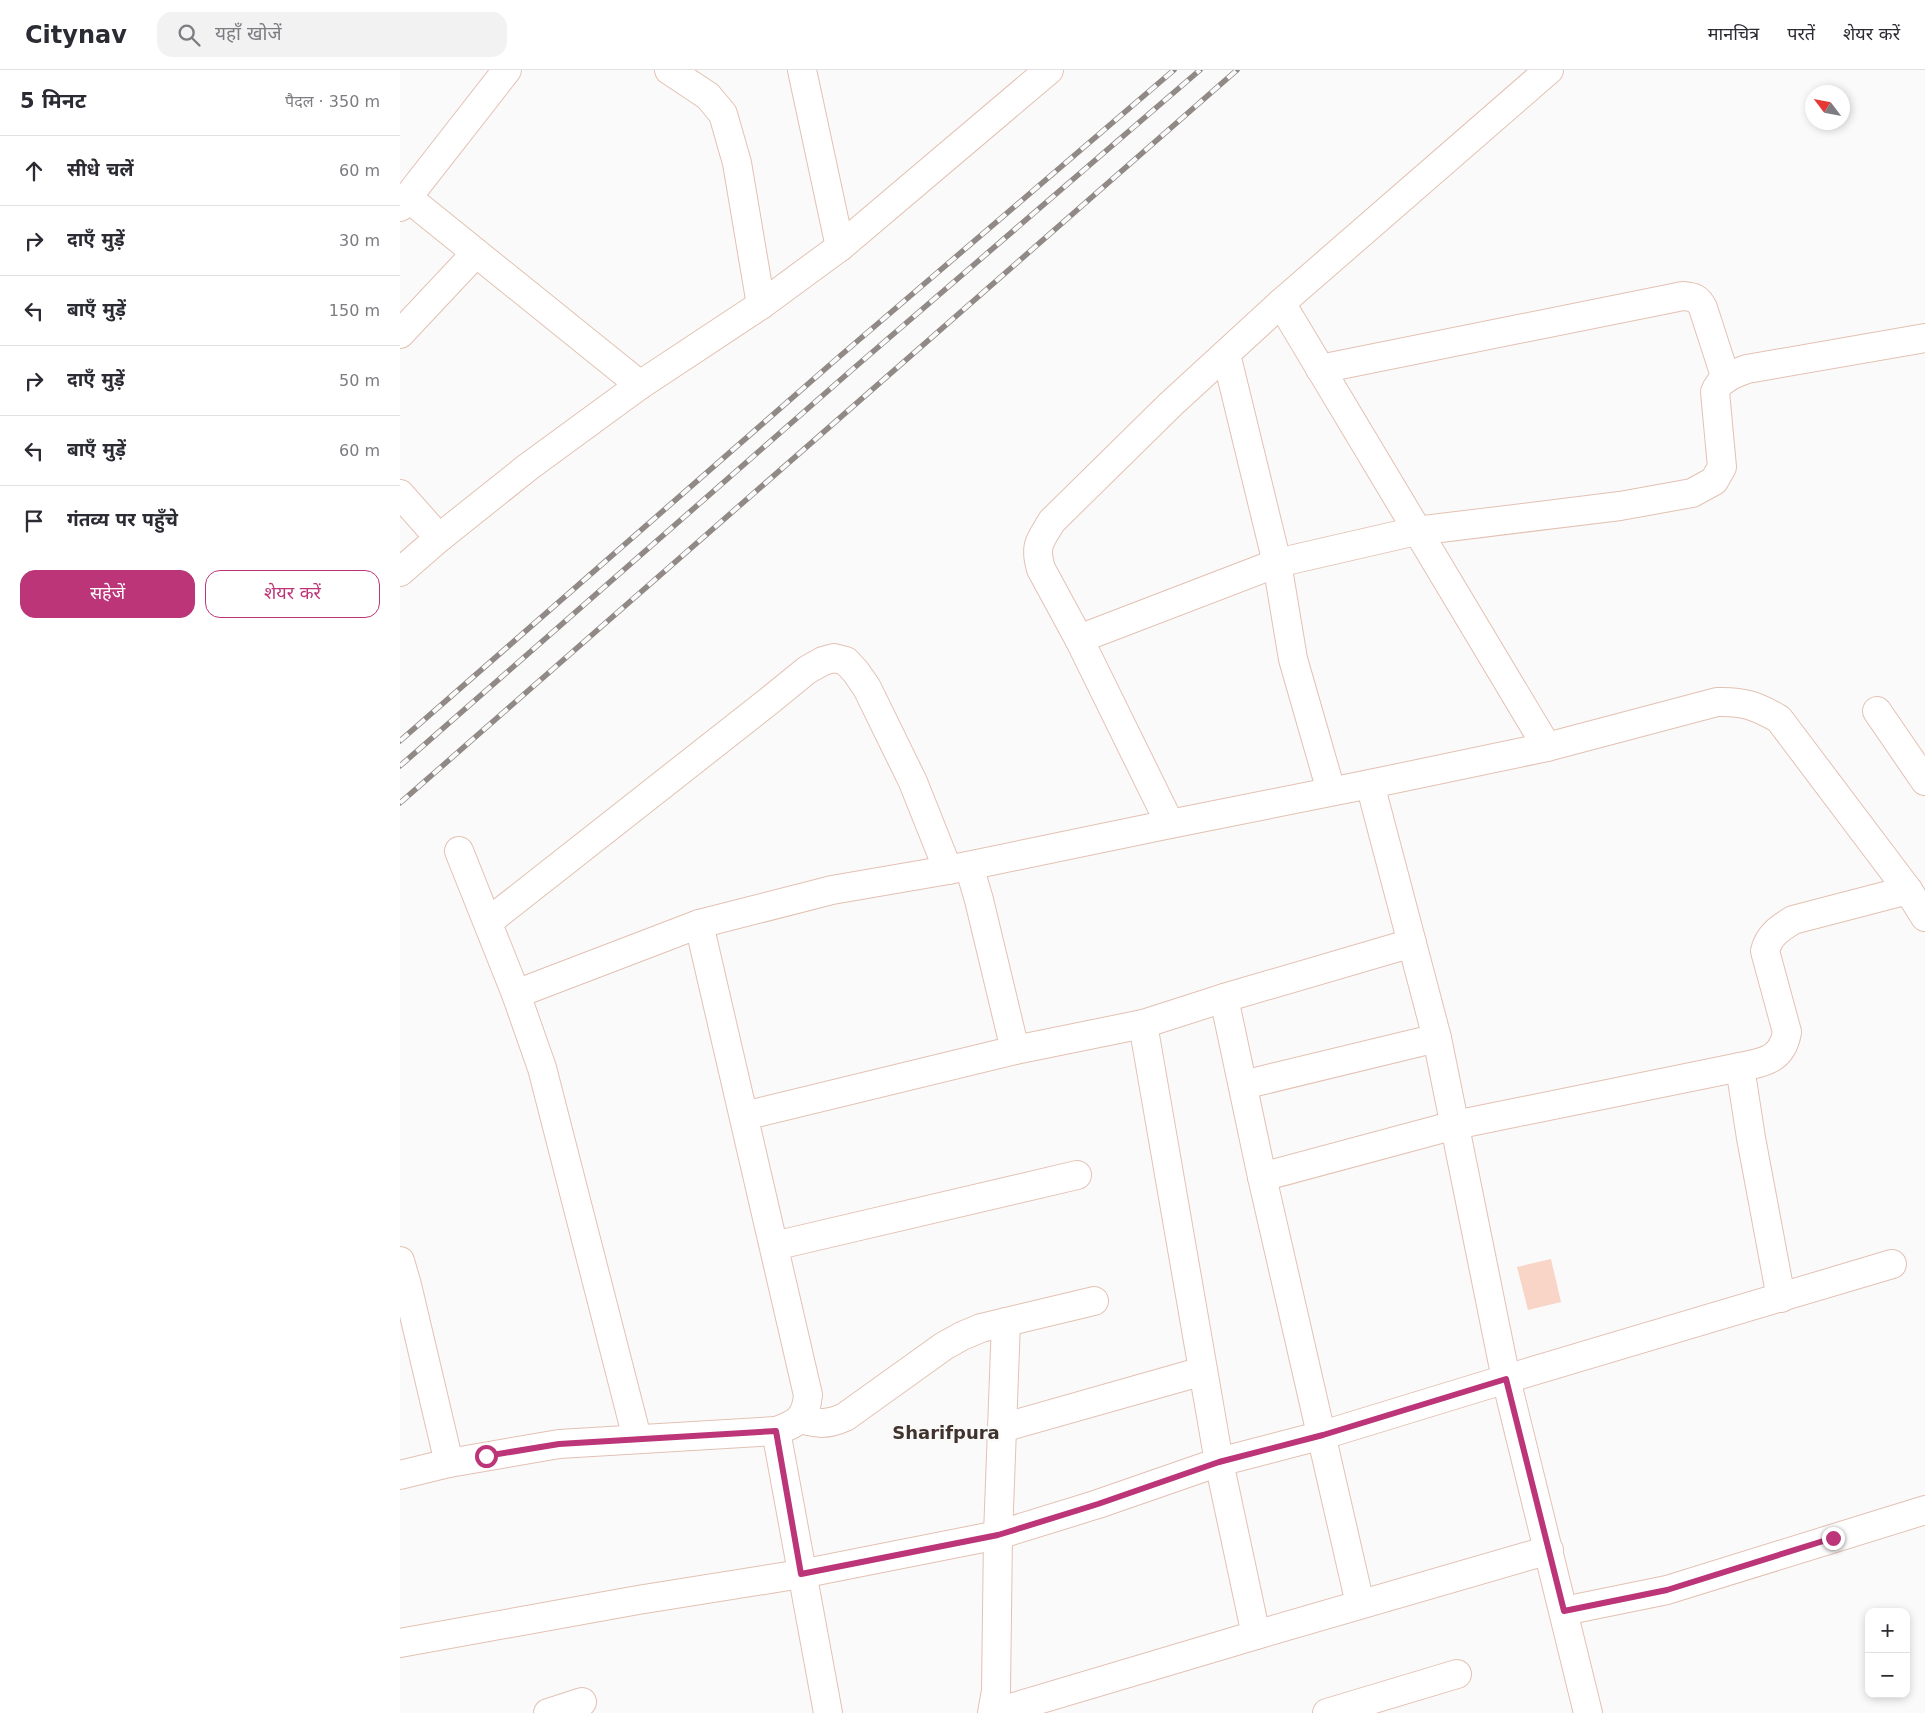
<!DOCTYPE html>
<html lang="hi">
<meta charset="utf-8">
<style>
body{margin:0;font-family:"DejaVu Sans","Noto Sans Devanagari",sans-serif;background:#f2f2f3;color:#2b2b33}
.controls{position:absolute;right:15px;bottom:15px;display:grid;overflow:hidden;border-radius:10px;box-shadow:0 2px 8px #0003}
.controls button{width:45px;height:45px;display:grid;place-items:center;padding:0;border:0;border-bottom:1px solid #e1e1e2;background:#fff;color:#2b2b33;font:25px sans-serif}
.compass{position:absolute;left:1405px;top:15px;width:45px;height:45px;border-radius:50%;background:#fff;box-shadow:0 2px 8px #0003;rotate:302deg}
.stop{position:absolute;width:15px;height:15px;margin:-11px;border:4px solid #bb3578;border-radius:50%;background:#fff}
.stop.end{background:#bb3578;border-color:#fff;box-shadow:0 1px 5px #0008}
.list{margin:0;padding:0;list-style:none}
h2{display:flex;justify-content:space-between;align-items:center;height:65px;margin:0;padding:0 20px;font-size:21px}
h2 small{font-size:16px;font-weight:400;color:#7c7c81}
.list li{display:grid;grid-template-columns:32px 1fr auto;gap:15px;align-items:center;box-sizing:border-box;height:70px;padding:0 20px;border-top:1px solid #e1e1e2}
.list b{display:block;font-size:19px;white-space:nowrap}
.list em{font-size:16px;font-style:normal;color:#7c7c81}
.actions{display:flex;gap:10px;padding:15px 20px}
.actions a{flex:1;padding:11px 0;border:1px solid #bb3578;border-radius:15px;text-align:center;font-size:18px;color:#bb3578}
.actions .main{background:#bb3578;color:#fff}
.icon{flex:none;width:28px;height:28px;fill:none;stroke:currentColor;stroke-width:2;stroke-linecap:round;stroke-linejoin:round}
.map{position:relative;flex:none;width:1525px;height:1643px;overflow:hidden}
header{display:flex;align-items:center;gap:30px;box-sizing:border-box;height:70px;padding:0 25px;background:#fff;border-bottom:1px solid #e1e1e2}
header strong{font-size:24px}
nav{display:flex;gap:28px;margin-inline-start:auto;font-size:18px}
.search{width:350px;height:45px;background:#f2f2f3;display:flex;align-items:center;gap:12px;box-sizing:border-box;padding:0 18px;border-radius:15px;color:#7c7c81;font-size:19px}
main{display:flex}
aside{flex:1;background:#fff}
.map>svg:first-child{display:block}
</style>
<header>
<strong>Citynav</strong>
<div class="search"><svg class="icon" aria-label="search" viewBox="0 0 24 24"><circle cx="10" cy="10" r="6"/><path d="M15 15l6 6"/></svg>यहाँ खोजें</div>
<nav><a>मानचित्र</a><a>परतें</a><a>शेयर करें</a></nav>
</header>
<main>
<aside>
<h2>5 मिनट<small>पैदल · 350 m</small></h2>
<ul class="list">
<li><svg class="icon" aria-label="ahead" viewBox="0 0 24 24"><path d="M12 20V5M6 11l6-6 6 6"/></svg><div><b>सीधे चलें</b></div><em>60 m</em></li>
<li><svg class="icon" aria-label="right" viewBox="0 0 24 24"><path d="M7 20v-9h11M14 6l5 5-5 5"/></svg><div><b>दाएँ मुड़ें</b></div><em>30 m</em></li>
<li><svg class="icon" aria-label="left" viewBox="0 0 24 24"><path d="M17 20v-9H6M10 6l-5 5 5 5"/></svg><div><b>बाएँ मुड़ें</b></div><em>150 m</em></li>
<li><svg class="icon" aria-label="right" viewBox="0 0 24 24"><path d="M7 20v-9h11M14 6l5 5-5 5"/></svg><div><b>दाएँ मुड़ें</b></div><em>50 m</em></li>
<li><svg class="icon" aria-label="left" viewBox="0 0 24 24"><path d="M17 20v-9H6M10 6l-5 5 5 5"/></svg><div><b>बाएँ मुड़ें</b></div><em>60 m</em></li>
<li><svg class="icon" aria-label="arrive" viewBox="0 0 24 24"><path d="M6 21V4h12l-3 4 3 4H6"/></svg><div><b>गंतव्य पर पहुँचे</b></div></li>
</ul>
<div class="actions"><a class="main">सहेजें</a><a>शेयर करें</a></div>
</aside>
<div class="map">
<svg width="1525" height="1643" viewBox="0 0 1525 1643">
<rect width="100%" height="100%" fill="#fafafa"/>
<path fill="#f8d5c7" d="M1151 1189 1161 1232 1128 1240 1117 1197Z"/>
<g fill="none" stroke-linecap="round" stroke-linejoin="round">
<defs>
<g id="minor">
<path d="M269 0 308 26 323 44 337 93 361 235"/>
<path d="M402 0 440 177"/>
<path d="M8 128 240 315"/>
<path d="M0 137 107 0"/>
<path d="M881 233 1147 677"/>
<path d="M0 264 76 183"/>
<path d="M826 284 877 493 893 589 931 721"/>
<path d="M920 299 1283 226C1294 227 1298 228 1303 238L1326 309"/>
<path d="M0 424 39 468"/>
<path d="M0 502 39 468 128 397 240 315 361 235 440 177 649 0"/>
<path d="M679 569 877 493 1016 461 1220 436 1292 423 1314 411 1322 397 1315 322C1320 308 1334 304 1347 299L1525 268"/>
<path d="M1477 641 1525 711"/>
<path d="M770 754 679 569 641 499C634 475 640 471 652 451L771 334 881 233 1149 0"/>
<path d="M59 781 116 924 142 998 237 1368"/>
<path d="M569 796 579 830 615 980 743 954 824 928 1012 873"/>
<path d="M88 852 369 631 407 600 423 591 434 588 446 591 456 602 467 618 513 712 548 800"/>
<path d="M116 924 299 854 432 820 548 800 770 754 970 714"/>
<path d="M824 928 862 1107 960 1534"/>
<path d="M743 954 819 1392 856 1565"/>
<path d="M843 1015 1037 968"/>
<path d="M344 1046 615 980"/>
<path d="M862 1107 1055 1055 1340 997"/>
<path d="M374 1176 677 1105"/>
<path d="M0 1191 7 1215 49 1393"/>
<path d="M1381 1228 1351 1068 1340 997C1365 992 1382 990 1387 962L1365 881C1369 865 1380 858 1393 850L1508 820"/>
<path d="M400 1349C419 1354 427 1355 445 1347L544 1276 562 1266 581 1258 694 1231"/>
<path d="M602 1358 803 1301"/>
<path d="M376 1361 428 1643"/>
<path d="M0 1405 49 1393 159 1374 376 1361C397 1354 406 1348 408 1325L299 854"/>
<path d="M1164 1541 1267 1520 1525 1440"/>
<path d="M0 1573 238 1530 401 1504 598 1465 698 1434 819 1392 923 1365 1106 1309 1492 1194"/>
<path d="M148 1643 182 1632"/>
<path d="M592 1643 596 1621 598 1465 606 1252"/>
<path d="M594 1643 856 1565 1149 1480"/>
<path d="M927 1643 1057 1604"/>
<path d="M1188 1643 1106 1309 1037 968 970 714 1147 677 1317 632C1343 631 1357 636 1379 649L1508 820 1525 847"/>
</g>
</defs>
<use href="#minor" stroke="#e3c1b3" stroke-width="30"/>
<use href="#minor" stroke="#fff" stroke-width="28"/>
<defs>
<g id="rail">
<path d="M0 671 440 286 774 0"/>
<path d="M0 696 454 298 800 0"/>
<path d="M0 733 837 0"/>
</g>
</defs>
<use href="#rail" stroke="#908986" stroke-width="5.5"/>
<use href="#rail" stroke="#fafafa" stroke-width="4" stroke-dasharray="11" stroke-linecap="butt"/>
</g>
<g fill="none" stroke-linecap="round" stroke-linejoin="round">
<path stroke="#bb3578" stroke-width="6" d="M86 1386 159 1374 376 1361 401 1504 598 1465 698 1434 819 1392 923 1365 1106 1309 1164 1541 1267 1520 1433 1468"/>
</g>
<g text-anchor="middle" stroke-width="5" stroke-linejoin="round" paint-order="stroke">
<g font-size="18" font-weight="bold" fill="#40332d" stroke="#fafafa">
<text x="546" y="1369">Sharifpura</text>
</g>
</g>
</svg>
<div class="controls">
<button>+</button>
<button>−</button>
</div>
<svg class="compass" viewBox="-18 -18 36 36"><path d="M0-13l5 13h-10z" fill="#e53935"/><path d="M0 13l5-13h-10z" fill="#7c7c81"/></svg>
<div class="stop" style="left:86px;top:1386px"></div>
<div class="stop end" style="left:1433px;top:1468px"></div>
</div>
</main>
